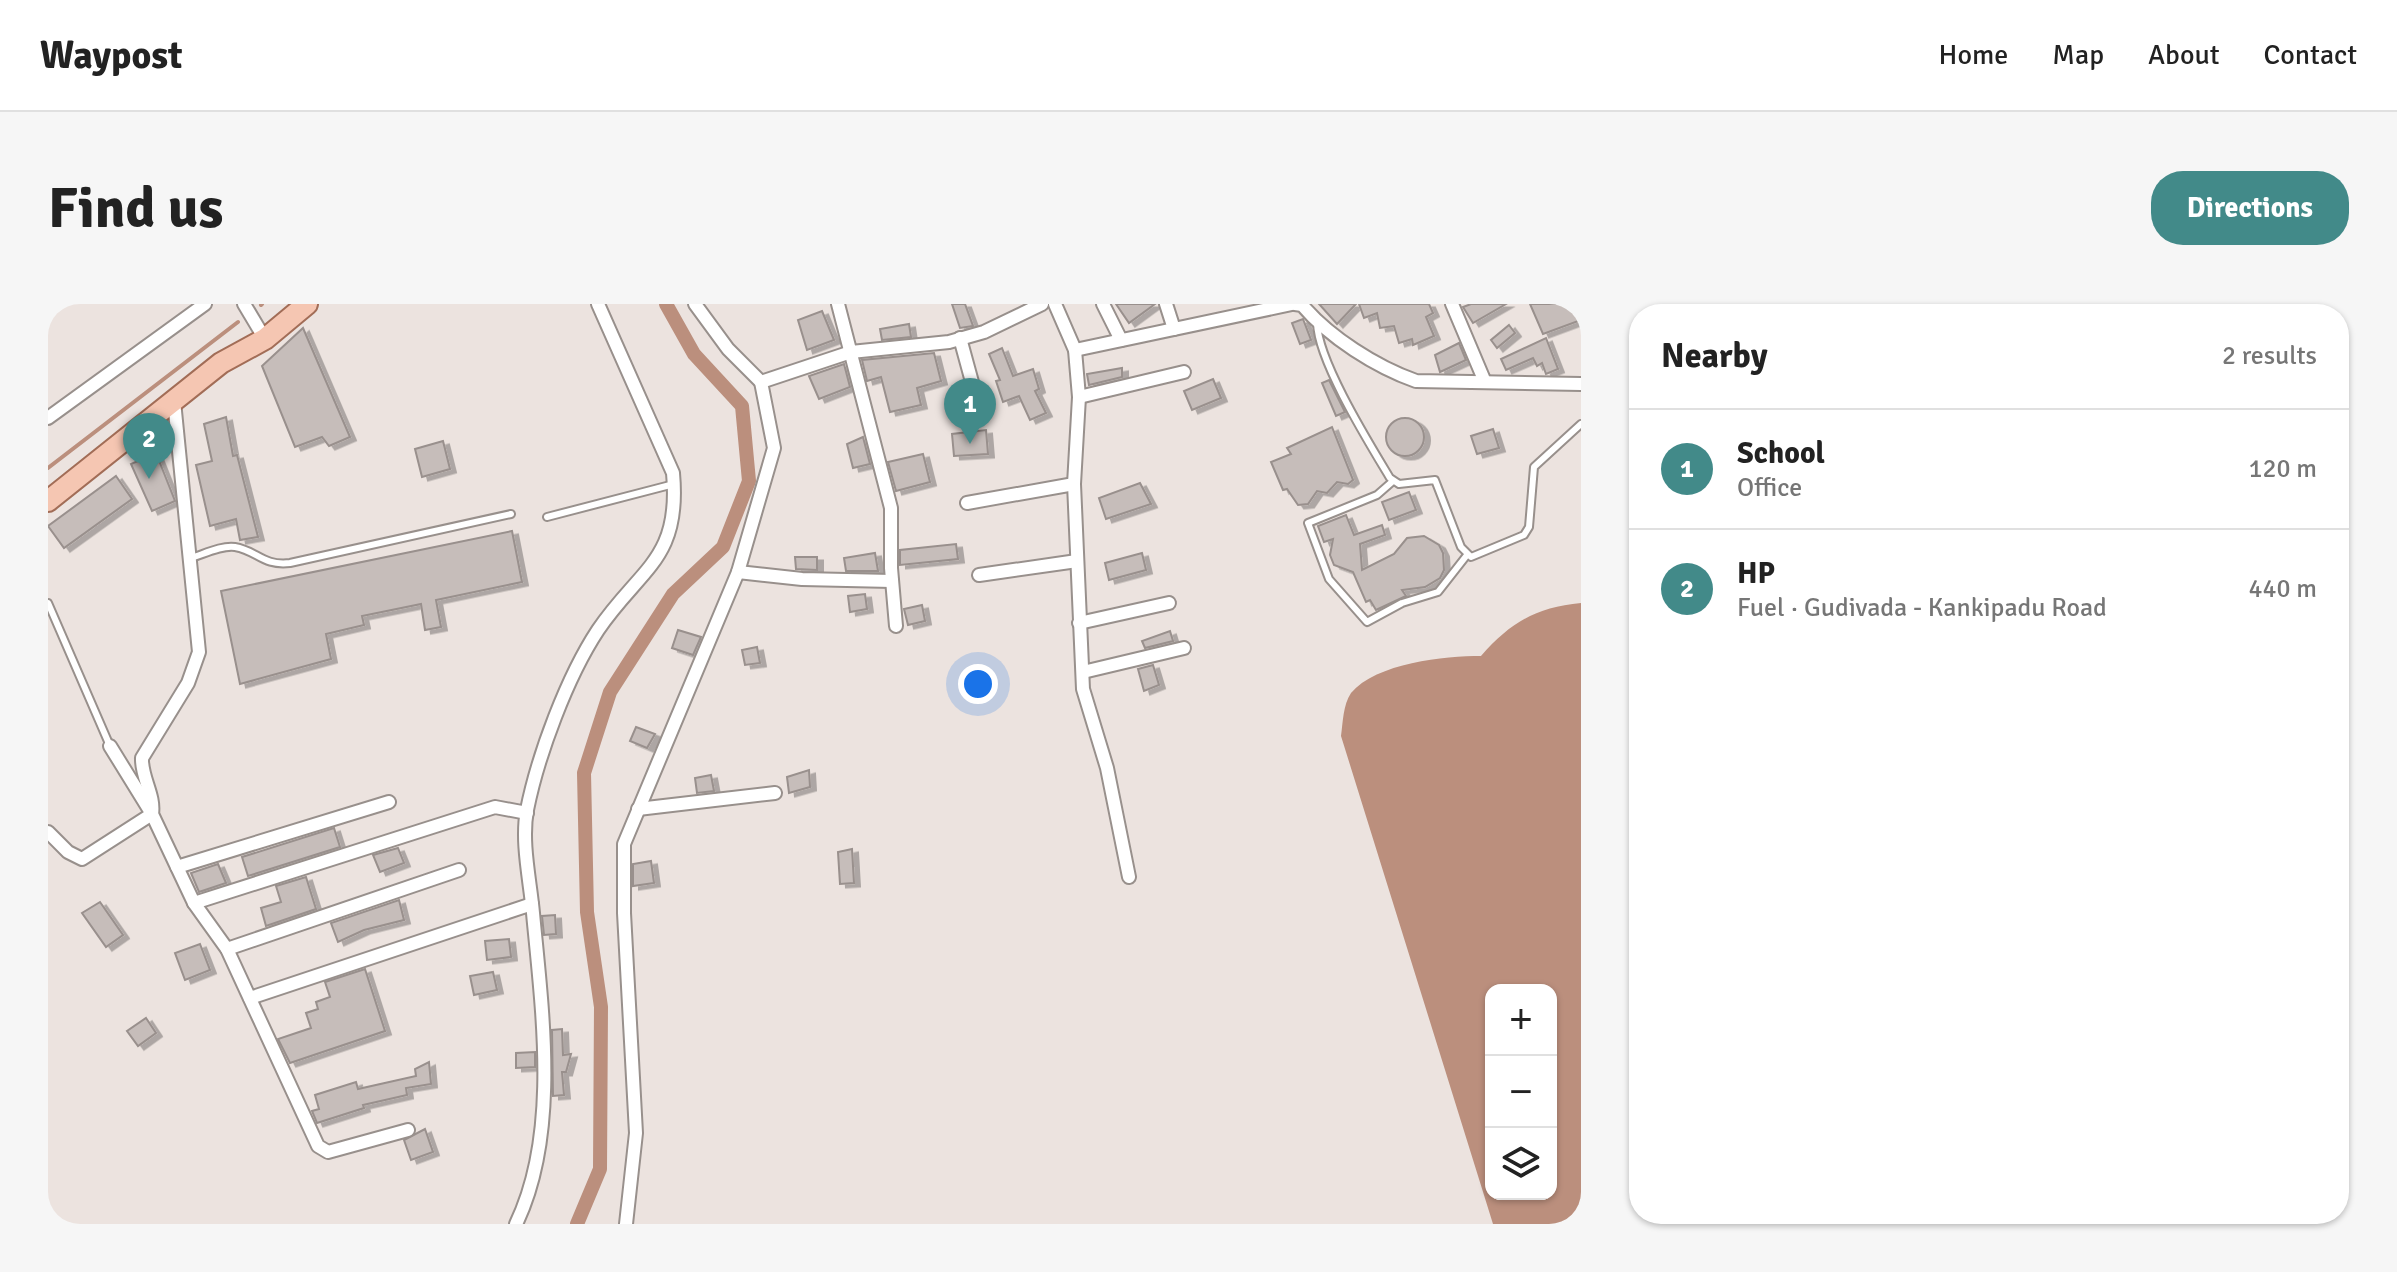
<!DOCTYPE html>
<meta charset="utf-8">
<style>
body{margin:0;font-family:Signika,sans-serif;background:#f6f6f6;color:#222}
.controls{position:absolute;right:24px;bottom:24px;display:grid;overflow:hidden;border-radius:16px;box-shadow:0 2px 6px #0004}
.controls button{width:72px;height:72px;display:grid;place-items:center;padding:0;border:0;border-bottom:2px solid #e0e0e0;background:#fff;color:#222;font:40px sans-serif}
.you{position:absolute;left:930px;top:380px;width:28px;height:28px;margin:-20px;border:6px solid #fff;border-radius:50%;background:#1a73e8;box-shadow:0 0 0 12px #1a73e833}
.badge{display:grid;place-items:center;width:52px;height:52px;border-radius:50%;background:#428a89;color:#fff;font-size:26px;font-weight:700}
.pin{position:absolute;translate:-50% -66px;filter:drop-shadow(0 2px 4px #0008)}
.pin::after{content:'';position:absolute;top:42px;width:28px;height:24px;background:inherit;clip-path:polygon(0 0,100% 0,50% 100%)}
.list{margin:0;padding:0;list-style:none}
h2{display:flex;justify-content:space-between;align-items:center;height:104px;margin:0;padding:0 32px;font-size:34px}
h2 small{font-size:26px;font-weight:400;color:#767676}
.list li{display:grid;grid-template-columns:52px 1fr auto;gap:24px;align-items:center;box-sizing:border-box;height:120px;padding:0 32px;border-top:2px solid #e0e0e0}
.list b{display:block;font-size:30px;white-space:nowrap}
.list p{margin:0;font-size:26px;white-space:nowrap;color:#767676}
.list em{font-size:26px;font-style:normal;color:#767676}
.icon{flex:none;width:44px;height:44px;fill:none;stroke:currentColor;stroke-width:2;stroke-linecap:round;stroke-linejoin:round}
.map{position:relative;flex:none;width:1533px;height:920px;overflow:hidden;border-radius:32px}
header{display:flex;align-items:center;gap:48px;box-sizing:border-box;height:112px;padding:0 40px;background:#fff;border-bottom:2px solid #e0e0e0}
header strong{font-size:38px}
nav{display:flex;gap:44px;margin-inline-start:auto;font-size:28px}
.intro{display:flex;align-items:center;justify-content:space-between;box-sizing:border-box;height:192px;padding:0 48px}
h1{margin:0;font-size:56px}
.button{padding:20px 36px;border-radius:32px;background:#428a89;color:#fff;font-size:28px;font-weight:700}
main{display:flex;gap:48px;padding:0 48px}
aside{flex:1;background:#fff;border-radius:32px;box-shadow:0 2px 6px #0004}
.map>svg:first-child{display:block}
</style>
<header>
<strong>Waypost</strong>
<nav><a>Home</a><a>Map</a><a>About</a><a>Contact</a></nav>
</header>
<div class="intro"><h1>Find us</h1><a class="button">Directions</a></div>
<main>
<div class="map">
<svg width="1533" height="920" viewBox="0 0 1533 920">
<defs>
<filter id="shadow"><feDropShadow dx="6" dy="3.5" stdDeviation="0" flood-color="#0004"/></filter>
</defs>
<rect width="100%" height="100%" fill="#ece3df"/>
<path fill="#bb8f7d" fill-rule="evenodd" d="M1533 299V920H1445L1293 432C1295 418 1295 401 1303 389 1328 359 1397 352 1433 352 1462 319 1488 303 1533 299ZM1443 686H1503V890H1443Z"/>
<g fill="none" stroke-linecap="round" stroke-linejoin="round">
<g stroke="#bb8f7d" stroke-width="4">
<path d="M213 1 214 0"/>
<path d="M0 164 190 18"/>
</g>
<path stroke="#bb8f7d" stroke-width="14" d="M529 920 552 865 553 703 539 608 536 469 562 388 625 290 675 243 701 177 694 102 646 50 618 0"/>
</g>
<g fill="#c6bdba" stroke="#99908d" stroke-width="2" filter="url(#shadow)">
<path d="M904 0H917L925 22 912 24Z"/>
<path d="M1068 0H1107L1081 19Z"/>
<path d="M1271 0H1308L1289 20Z"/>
<path d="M1311 0H1381L1385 9 1378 13 1386 32 1365 41 1364 35 1351 39 1346 22 1332 24 1329 9 1316 14Z"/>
<path d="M1423 0H1458L1425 19 1415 3Z"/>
<path d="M1482 0H1533V16L1495 30Z"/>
<path d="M774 7 786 36 759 46 750 16Z"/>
<path d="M1255 15 1263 36 1252 40 1244 19Z"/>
<path d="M861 20 863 33 834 36 832 25Z"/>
<path d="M1461 21 1467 29 1449 44 1443 36Z"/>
<path d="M255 24 302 133 281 142 274 133 247 143 214 62Z"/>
<path d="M1498 34 1510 65 1498 70 1494 59 1489 62 1485 54 1458 66 1453 55Z"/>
<path d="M1411 39 1418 56 1392 68 1387 51Z"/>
<path d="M954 44 965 72 985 65 991 85 987 87 998 109 982 116 971 92 955 98 948 77 952 76 941 50Z"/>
<path d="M886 49 893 77 869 84 873 101 842 108 833 73 819 77 814 56Z"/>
<path d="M796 60 802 83 771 95 761 72Z"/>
<path d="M1074 64V73L1041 81 1039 70Z"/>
<path d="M1165 75 1173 94 1144 106 1136 87Z"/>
<path d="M1281 76 1297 108 1288 112 1274 79Z"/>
<path d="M178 113 185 152 189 151 210 233 192 236 188 215 162 222 148 161 164 157 156 120Z"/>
<circle cx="1357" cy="133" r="19"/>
<path d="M1284 123 1305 176 1300 180 1289 178 1279 189 1269 187 1260 200 1250 201 1239 185 1235 186 1223 158 1243 150 1239 144Z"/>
<path d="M1445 125 1451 144 1429 150 1423 132Z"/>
<path d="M938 126 940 150 906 152 904 130Z"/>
<path d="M815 133 822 160 805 164 799 140Z"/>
<path d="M395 137 402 165 374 173 367 145Z"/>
<path d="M108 149 127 197 104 207 83 160Z"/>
<path d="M875 150 882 178 848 187 840 158Z"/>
<path d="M68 172 84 195 16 244 0 222Z"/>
<path d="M1092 179 1103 200 1058 215 1051 194Z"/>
<path d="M1361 188 1368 206 1341 216 1334 198Z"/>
<path d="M1298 211 1306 231 1334 221 1337 231 1312 240 1314 266 1346 250 1359 234 1376 232 1391 241 1395 249 1396 266 1392 274 1377 283 1354 286 1358 292 1328 306 1322 296 1318 298 1305 268 1286 261 1282 251 1285 235 1276 238 1270 222Z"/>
<path d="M464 227 474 278 388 296 393 323 377 326 373 300 314 312 316 321 278 330 283 355 192 380 173 287Z"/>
<path d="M908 240 910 255 852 261V246Z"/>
<path d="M827 249 830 267H798L796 254Z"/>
<path d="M1094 249 1098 266 1061 276 1057 259Z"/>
<path d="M747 253H769V266L748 265Z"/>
<path d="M817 290 819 305 802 308 800 292Z"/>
<path d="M874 301 877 317 860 321 856 305Z"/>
<path d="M630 326 653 333 645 351 624 344Z"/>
<path d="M1122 327 1125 337 1097 344 1094 337Z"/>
<path d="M709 343 712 359 697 361 694 346Z"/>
<path d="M1105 361 1111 381 1096 387 1090 365Z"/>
<path d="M588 423 607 430 599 444 582 437Z"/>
<path d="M761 466 762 483 741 489 739 473Z"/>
<path d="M663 471 666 487 649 489 647 474Z"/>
<path d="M286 524 292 543 200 572 194 553Z"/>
<path d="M350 544 356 559 332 568 325 551Z"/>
<path d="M804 545 806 579 792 580 790 548Z"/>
<path d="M603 557 606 579 585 582V560Z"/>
<path d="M170 560 178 579 151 588 143 569Z"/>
<path d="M258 573 268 605 218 622 213 604 233 598 228 582Z"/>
<path d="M351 596 356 616 316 626 290 638 283 619Z"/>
<path d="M52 598 75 631 58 643 34 609Z"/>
<path d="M507 611 508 630 496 631 494 612Z"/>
<path d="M461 635 463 653 439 656 437 637Z"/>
<path d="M152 640 162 666 137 676 127 649Z"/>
<path d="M317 665 337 727 242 759 230 735 263 724 258 709 270 705 268 698 282 693 277 678Z"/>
<path d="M445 668 449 686 426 691 422 672Z"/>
<path d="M98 714 108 729 90 742 79 727Z"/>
<path d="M514 725 515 751 523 750 518 768H514L516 791 505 792 504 726Z"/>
<path d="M487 748V763L468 764V749Z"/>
<path d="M381 758 383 780 358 784 359 791 315 801 316 804 269 819 264 807 271 805 267 791 308 778 310 785 368 772 367 765Z"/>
<path d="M377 825 385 848 363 856 356 836Z"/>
</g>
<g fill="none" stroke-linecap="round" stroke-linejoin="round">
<defs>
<g id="lane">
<path d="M1269 19C1270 57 1321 139 1342 174L1351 180 1387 176 1413 243 1423 253 1476 231 1481 223 1486 163 1533 120"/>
<path d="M1345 177 1329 191 1260 219 1281 275 1319 318 1354 299 1390 288 1419 251"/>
<path d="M499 213 626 180"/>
<path d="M143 254C156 250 174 241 187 243 210 247 214 262 242 259L463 210"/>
<path d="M0 299 62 442"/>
</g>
<g id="street">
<path d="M196 0 217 35"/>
<path d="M647 0 680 45 713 78"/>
<path d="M790 0 843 204V264L848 322"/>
<path d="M1007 0 1027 46 1031 93 1026 180 1035 385 1059 464 1081 573"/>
<path d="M1055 0 1073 36"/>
<path d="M1118 0 1126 25"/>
<path d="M1247 0 1254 1C1281 33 1328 63 1368 77L1533 80"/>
<path d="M1404 0 1437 78"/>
<path d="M912 34 933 111"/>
<path d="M1027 46 1244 0"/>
<path d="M1031 93 1136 68"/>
<path d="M126 97 151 348 140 379 94 454C93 473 107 491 104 510L146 599 179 645 270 842 280 848 360 826"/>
<path d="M0 114 157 0"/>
<path d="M919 199 1026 180"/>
<path d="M690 268 754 275 844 277"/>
<path d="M931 271 1029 257"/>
<path d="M1031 319 1121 299"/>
<path d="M1035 368 1136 344"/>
<path d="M590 505 727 489"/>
<path d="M0 528 20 548 34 555 104 510 62 442"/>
<path d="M129 563 341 498"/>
<path d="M146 599 447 503 479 509"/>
<path d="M179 645 411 566"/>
<path d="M202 694 484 600"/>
<path d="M468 920C512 829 494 706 485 609 482 576 473 538 479 506 490 451 519 373 550 326 592 264 633 256 625 169L550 0"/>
<path d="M578 920 588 829 576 609V540L690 268 726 144 713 78 803 48 901 38 936 28 994 0"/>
</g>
<path id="primary" d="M0 197 173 59 217 35 259 0"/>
</defs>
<use href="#lane" stroke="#98908c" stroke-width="10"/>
<use href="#street" stroke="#98908c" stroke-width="16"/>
<use href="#primary" stroke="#a26d57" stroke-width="24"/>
<use href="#lane" stroke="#fff" stroke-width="6"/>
<use href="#street" stroke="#fff" stroke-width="12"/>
<use href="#primary" stroke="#f5c6b2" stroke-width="20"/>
</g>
</svg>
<div class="controls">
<button>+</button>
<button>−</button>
<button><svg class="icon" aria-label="layers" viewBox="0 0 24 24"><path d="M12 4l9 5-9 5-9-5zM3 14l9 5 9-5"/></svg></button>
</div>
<div class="you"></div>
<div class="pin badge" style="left:922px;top:140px">1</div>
<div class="pin badge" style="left:101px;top:175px">2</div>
</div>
<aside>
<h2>Nearby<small>2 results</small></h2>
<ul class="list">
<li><span class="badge">1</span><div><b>School</b><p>Office</p></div><em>120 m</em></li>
<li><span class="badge">2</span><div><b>HP</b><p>Fuel · Gudivada - Kankipadu Road</p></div><em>440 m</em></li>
</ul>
</aside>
</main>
